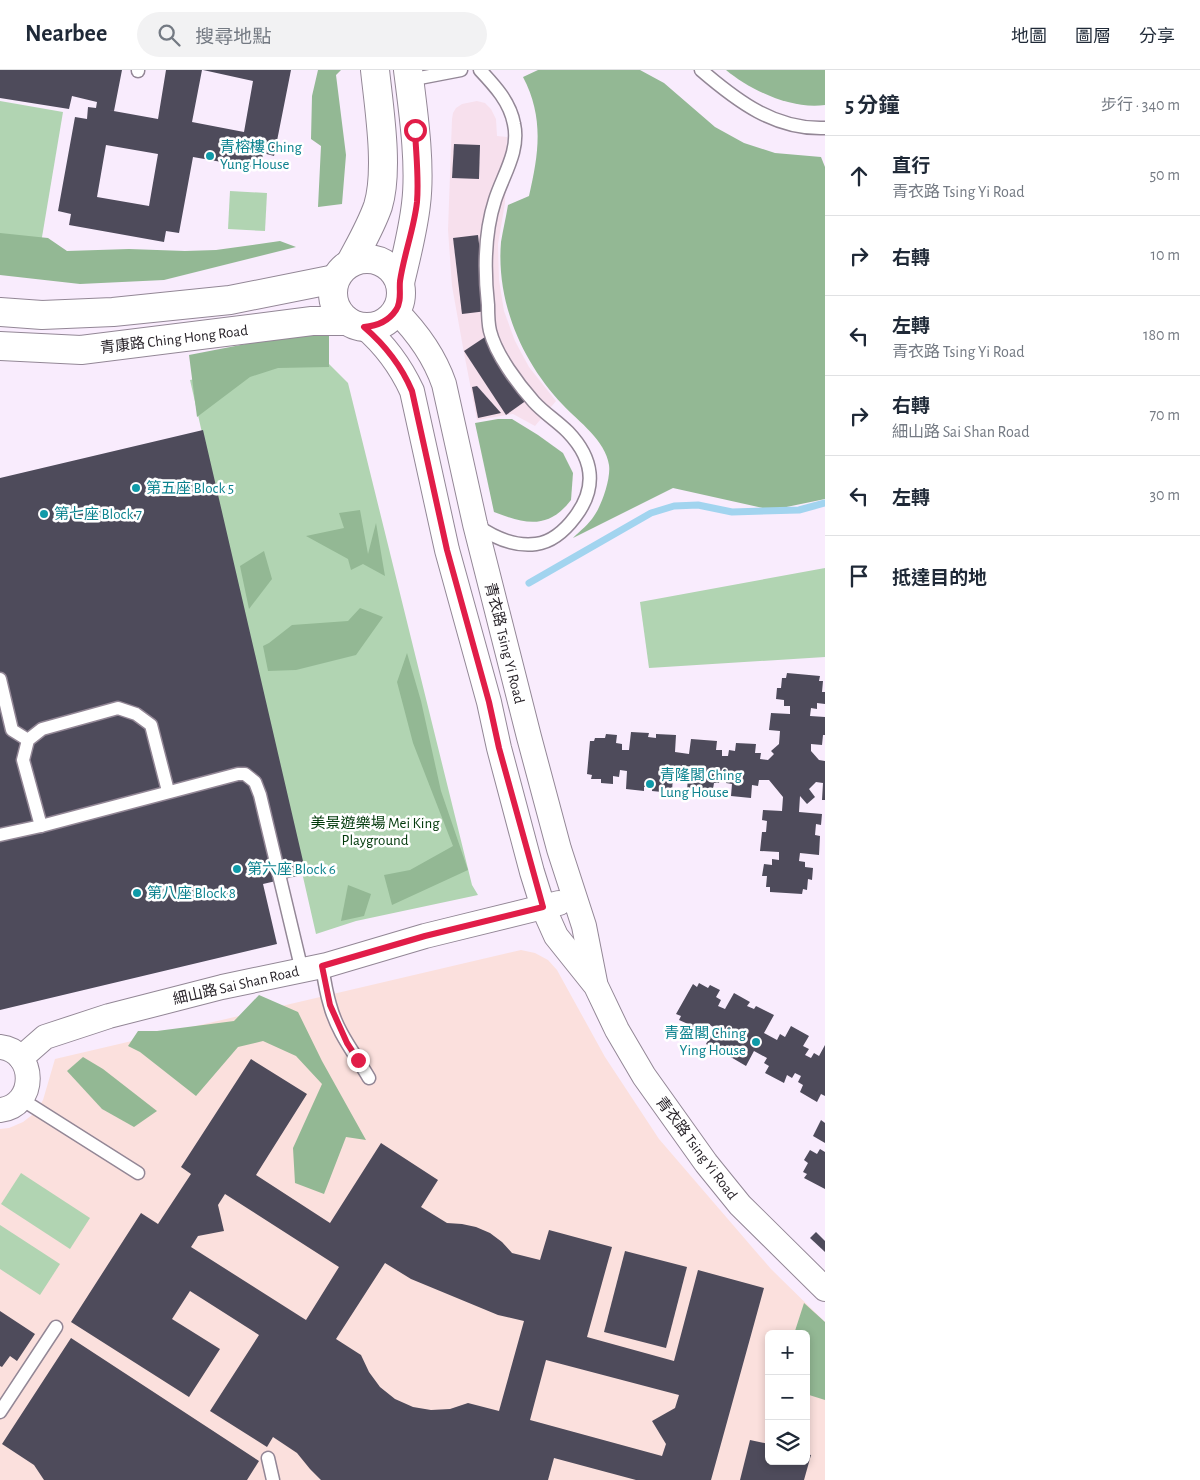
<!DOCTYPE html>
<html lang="zh-TW">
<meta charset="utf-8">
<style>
body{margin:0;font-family:"Alegreya Sans","Noto Sans TC",sans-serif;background:#f2f2f3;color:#1f2937}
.controls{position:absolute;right:15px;bottom:15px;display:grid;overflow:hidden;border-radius:8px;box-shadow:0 2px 8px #0003}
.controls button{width:45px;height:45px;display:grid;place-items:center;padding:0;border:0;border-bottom:1px solid #e0e1e3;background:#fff;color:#1f2937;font:25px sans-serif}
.stop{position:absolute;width:15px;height:15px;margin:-11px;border:4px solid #e11d48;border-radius:50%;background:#fff}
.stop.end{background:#e11d48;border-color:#fff;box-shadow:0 1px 5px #0008}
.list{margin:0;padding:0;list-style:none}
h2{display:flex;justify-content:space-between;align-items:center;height:65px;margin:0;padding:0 20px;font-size:21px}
h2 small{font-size:16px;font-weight:400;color:#747a83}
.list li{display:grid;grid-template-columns:32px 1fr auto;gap:15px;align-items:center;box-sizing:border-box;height:80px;padding:0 20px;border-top:1px solid #e0e1e3}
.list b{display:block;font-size:19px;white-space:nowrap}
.list p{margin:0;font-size:16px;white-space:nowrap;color:#747a83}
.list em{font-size:16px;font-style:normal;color:#747a83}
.icon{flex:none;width:28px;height:28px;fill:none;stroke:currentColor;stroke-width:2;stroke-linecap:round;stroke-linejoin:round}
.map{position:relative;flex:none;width:825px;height:1410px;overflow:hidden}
header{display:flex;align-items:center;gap:30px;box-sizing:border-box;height:70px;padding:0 25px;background:#fff;border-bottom:1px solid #e0e1e3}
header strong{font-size:24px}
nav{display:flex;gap:28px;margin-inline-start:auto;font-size:18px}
.search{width:350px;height:45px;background:#f2f2f3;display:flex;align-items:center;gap:12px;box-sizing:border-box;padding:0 18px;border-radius:28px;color:#747a83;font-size:19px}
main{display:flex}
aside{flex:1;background:#fff}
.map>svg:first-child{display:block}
</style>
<header>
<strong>Nearbee</strong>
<div class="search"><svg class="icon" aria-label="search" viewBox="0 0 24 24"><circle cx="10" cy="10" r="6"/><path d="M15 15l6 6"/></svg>搜尋地點</div>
<nav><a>地圖</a><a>圖層</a><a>分享</a></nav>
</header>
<main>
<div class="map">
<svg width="825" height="1410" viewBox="0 0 825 1410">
<rect width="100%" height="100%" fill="#f9ecfd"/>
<path fill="#f7e0ed" d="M477 31 485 33 491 39 496 49 497 66 507 67 505 133 498 174 499 210 504 241 515 271 529 297 556 331 535 356 513 344 477 350 464 283 452 216 448 160 452 49 453 43 456 38 462 34Z"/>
<path fill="#fbe0dd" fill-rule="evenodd" d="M521 880 535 883 548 890 557 900 605 987 659 1069 771 1199 825 1252V1410H0V1059L9 1058 23 1052 36 1042 43 1030 55 989ZM769 1264H806V1391H769Z"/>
<g fill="#b1d4b2">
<path d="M0 31 63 42 41 173 0 166Z"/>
<path d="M230 121 267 123 265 161 228 159Z"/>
<path d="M303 289 328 293 348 313 472 815 478 825 356 851 316 864 190 310Z"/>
<path d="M825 498V587L649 598 640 532Z"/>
<path d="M21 1103 90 1148 70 1179 1 1134Z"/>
<path d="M0 1155 60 1194 40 1225 0 1199Z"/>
</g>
<g fill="#93b894">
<path d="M318 0H341L336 5 346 85 342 134 318 137 321 76 311 69 312 26Z"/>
<path d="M538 0H640L664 13 715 57 744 73 775 83 821 87 825 97V429L772 440 673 418 573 468C580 461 589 454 594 446 602 435 611 408 609 395 605 370 579 352 563 335 522 292 496 232 501 172 503 160 506 147 508 135L529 126C539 83 544 47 523 7Z"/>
<path d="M726 0H825V35C792 40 750 20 726 0Z"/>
<path d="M0 163 48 168 67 181 129 179 185 181 216 180 280 171 296 177 164 210 80 214 0 205Z"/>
<path d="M312 261 329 266V297L278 298 250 307 197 347 189 285Z"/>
<path d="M498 349H512L538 365 563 383 573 403 571 430C548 460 525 454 494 442L475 353Z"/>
<path d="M360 440 368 484 376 453 385 506 363 494 351 500 348 489 306 466 344 458 339 443Z"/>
<path d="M264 481 272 509 249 539 240 496Z"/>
<path d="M360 538 383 547 356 585 296 600 268 601 263 576 269 573 292 555 348 551Z"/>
<path d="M407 583 421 631 441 721 468 800 392 835 384 805 410 800 453 776 413 673 397 612Z"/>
<path d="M348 815 371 824 364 846 341 851Z"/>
<path d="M259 925 298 942 322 991 366 1070 346 1067 324 1124 295 1113 293 1078 322 1014 296 986 263 971 238 977 196 1026 140 982 128 976 138 961H157L234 951Z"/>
<path d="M83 987 103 999 157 1041 134 1057 102 1039 67 1001Z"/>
<path d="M804 1233 825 1252V1330L806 1324V1264H794Z"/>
</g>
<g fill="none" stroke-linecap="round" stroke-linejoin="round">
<path stroke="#a2d4ef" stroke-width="7" d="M529 513 651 443 674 436 698 435 732 442 799 440 825 433"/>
</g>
<g fill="#4e4b5b" fill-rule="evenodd">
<path d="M0 0H122L114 41 108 40 158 49 166 0H202L192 52 244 62 253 11 203 0H291L274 86 263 83 261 99 193 87 179 163 166 161 164 172 69 155 71 144 58 141 75 47 87 49 88 37 96 38 97 32 72 26 69 39 0 28ZM106 75 158 84 149 136 97 127Z"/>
<path d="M454 74 480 75 479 109 452 108Z"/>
<path d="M478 165 487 241 462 244 453 168Z"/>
<path d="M485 267 527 330 506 345 464 281Z"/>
<path d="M477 316 501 343 478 348 472 317Z"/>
<path d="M203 360 306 804 263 814 277 874 0 940V408Z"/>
<path d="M787 603 820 606 819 611H823L822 622H825V634L817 633V639L811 638 810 646 825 647V665H823L822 675 811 674V681L819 690 825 691V730H822L823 713 816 712 809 719 815 727 807 734 800 726 799 742 822 744 821 755 816 754 815 765 820 766 819 785 800 783 799 791 805 792V797L813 798 812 810 808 809 807 820 803 819 802 824 770 822V817H766L767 806H762L764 794 772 795V789L779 790V782L760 781 762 762H766L767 751 762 750 763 740 782 741 783 727 769 710H759L758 716 752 715 751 728 731 726 732 714 726 713 727 707H720L719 713H714L712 725 687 723 688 704 673 703 672 723 652 721V717H644V721L626 719 627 701 620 700 619 707 613 706V714L601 713V709H591L592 705 587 704 590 671H594L595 668H605L606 664 617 665 616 673 622 674V680H629L631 662 649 663 648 667 656 668V664L676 665 675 682 689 684 691 669 717 671 716 680H722V686H728L729 680 735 681 736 673 756 674 755 683H761L760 689 768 690 774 684 771 681 779 674 780 661 769 660 771 643 790 644V636H784V630L776 629 777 618H781L782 608H786Z"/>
<path d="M699 913 708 918 710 915 720 920 716 927 721 930 718 936 725 939 734 923 750 932 747 936 754 939 756 936 774 945 764 963 777 970 780 964 785 967 791 956 809 966 803 976 809 979 805 985 811 988 814 983 819 986 825 975V1026L821 1024 817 1032 800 1022 803 1015 798 1012 801 1006 795 1003 792 1008 787 1005 784 1013 765 1003 769 996 764 993 767 988 754 981 746 996 729 986 730 982 724 979 722 982 706 974 715 958 708 954 705 959 700 956 696 964 686 958 688 954 679 950 681 946 676 944 693 914 697 917Z"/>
<path d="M251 989 307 1024 256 1105 330 1153 381 1073 438 1110 421 1137 447 1153 462 1154 476 1157 490 1163 502 1172 512 1183 540 1190 549 1160 612 1177 587 1267 674 1291 698 1200 764 1218 711 1410H636L554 1388 548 1410H321L310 1399 297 1383 273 1367 267 1377 210 1341 259 1265 190 1221 172 1249 220 1279 189 1327 71 1252 141 1143 158 1154 191 1104 181 1097ZM225 1124 339 1197 306 1250 191 1177 198 1166 224 1161 218 1135ZM385 1193 411 1209 498 1245 524 1251 499 1341 468 1333 450 1339 431 1340 413 1337 395 1329 380 1317 369 1302 361 1285 336 1269ZM546 1290 679 1325 675 1338 652 1351 666 1374 662 1386 530 1350Z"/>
<path d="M821 1050 825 1053V1073L813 1066Z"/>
<path d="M820 1079 825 1082V1119L804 1108 807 1104 803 1102 808 1093 804 1090 810 1080 817 1084Z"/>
<path d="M816 1162 825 1171V1182L810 1168Z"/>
<path d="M625 1181 687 1197 666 1278 604 1262Z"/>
<path d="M0 1241 35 1264 17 1291 10 1286 2 1297 0 1296Z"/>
<path d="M71 1268 259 1391 247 1410H44L34 1395 2 1374Z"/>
<path d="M750 1370 769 1374V1391H806V1384L811 1385 804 1410H740Z"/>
</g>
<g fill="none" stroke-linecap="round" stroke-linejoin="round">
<defs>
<g id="lane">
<path d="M701 0C737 31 775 60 825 58"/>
<path d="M138 1V0"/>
<path d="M409 10 461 0"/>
<path d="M476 455C493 467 514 477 536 474 552 472 566 459 575 447 598 417 593 388 568 362 557 351 544 343 534 332 518 314 496 285 490 261 488 253 488 243 488 235 484 199 484 164 495 130 503 105 520 81 514 54 510 32 495 16 480 0"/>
<path d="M0 609 12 660 28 670"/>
<path d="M41 756 23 690 28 670 42 659 118 638 136 644 151 655 168 721"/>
<path d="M0 765 41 756 238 704H245L255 712 260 725 302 901"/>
<path d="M322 896C324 909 326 922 330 935 337 962 355 984 369 1008"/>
<path d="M21 1029 138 1103"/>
<path d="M0 1342 56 1257"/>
<path d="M268 1388 273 1410"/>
</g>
<g id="street">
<path d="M396 241C418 263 434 285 444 314L475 454 529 667 559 779 584 856 595 912"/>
<path d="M364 257C385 275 400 295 412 321L447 480 489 632 499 678 532 802 543 837 556 866 596 916 617 960 644 1006 706 1093 740 1135 825 1219"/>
<path d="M0 977C37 981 37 1036 0 1040"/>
<path d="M21 988 45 967 109 946 222 917 327 895 425 866 559 833"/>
</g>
<g id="secondary">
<circle cx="367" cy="223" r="34"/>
<path d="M351 192C361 173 371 156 378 136 389 100 379 38 375 0"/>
<path d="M400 213C406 187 413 161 416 134 421 94 413 40 408 0"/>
<path d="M0 242 42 245 113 242 230 230 335 209"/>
<path d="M0 276 81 280 312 251H347"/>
</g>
</defs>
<use href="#lane" stroke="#938796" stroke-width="15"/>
<use href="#street" stroke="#938796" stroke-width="26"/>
<use href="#secondary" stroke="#938796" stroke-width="30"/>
<use href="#lane" stroke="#fff" stroke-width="12"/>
<use href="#street" stroke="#fff" stroke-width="24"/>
<use href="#secondary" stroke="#fff" stroke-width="28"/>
</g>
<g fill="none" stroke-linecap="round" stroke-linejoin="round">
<path stroke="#e11d48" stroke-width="6" d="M358 990 347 973 330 935 322 896 425 866 543 837 499 678 489 632 447 480 412 321C401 295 385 275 364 257 377 256 388 252 396 240 402 231 399 221 400 211 404 184 414 159 417 132 419 108 416 84 415 60"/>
</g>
<g fill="#0f9aa8" stroke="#fff" stroke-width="2">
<circle cx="210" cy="86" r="5"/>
<circle cx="136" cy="418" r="5"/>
<circle cx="44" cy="444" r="5"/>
<circle cx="650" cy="714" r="5"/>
<circle cx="237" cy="799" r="5"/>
<circle cx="137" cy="823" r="5"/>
<circle cx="756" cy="972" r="5"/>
</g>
<g text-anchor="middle" stroke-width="5" stroke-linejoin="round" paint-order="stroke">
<g font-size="15" fill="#0d838f" stroke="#fff" text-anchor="start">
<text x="220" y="82">青榕樓 Ching<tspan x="220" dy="17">Yung House</tspan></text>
<text x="146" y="423">第五座 Block 5</text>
<text x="54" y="449">第七座 Block 7</text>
<text x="660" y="710">青隆閣 Ching<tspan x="660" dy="17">Lung House</tspan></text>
<text x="247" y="804">第六座 Block 6</text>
<text x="147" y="828">第八座 Block 8</text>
<text x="746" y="968" text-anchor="end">青盈閣 Ching<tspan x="746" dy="17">Ying House</tspan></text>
</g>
<g font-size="15" fill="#29242a" stroke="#fff">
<text transform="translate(174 269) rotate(-7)" y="5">青康路 Ching Hong Road</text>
<text transform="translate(505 573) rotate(76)" y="5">青衣路 Tsing Yi Road</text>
<text transform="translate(236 915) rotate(-13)" y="5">細山路 Sai Shan Road</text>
<text transform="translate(697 1078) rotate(53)" y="5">青衣路 Tsing Yi Road</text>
</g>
<g font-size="15" fill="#00380a" stroke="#fff">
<text x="375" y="758">美景遊樂場 Mei King<tspan x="375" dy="17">Playground</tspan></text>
</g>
</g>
</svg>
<div class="controls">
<button>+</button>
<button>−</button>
<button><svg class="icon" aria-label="layers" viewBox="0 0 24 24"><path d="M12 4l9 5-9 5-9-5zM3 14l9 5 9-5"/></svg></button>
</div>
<div class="stop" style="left:415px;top:60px"></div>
<div class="stop end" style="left:358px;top:990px"></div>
</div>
<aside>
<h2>5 分鐘<small>步行 · 340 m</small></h2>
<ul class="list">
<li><svg class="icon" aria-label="ahead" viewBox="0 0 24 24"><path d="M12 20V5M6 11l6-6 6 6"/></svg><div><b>直行</b><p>青衣路 Tsing Yi Road</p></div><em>50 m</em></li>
<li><svg class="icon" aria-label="right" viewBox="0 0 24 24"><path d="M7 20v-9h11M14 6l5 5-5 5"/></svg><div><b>右轉</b></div><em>10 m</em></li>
<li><svg class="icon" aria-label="left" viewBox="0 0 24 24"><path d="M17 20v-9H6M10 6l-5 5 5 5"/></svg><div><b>左轉</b><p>青衣路 Tsing Yi Road</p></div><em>180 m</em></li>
<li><svg class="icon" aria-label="right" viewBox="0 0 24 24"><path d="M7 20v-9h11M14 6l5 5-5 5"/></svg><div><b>右轉</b><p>細山路 Sai Shan Road</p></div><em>70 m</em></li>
<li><svg class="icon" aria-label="left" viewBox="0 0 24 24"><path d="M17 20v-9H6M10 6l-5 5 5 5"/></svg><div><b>左轉</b></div><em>30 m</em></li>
<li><svg class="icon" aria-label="arrive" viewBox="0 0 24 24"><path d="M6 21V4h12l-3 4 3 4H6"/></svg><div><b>抵達目的地</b></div></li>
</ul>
</aside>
</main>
